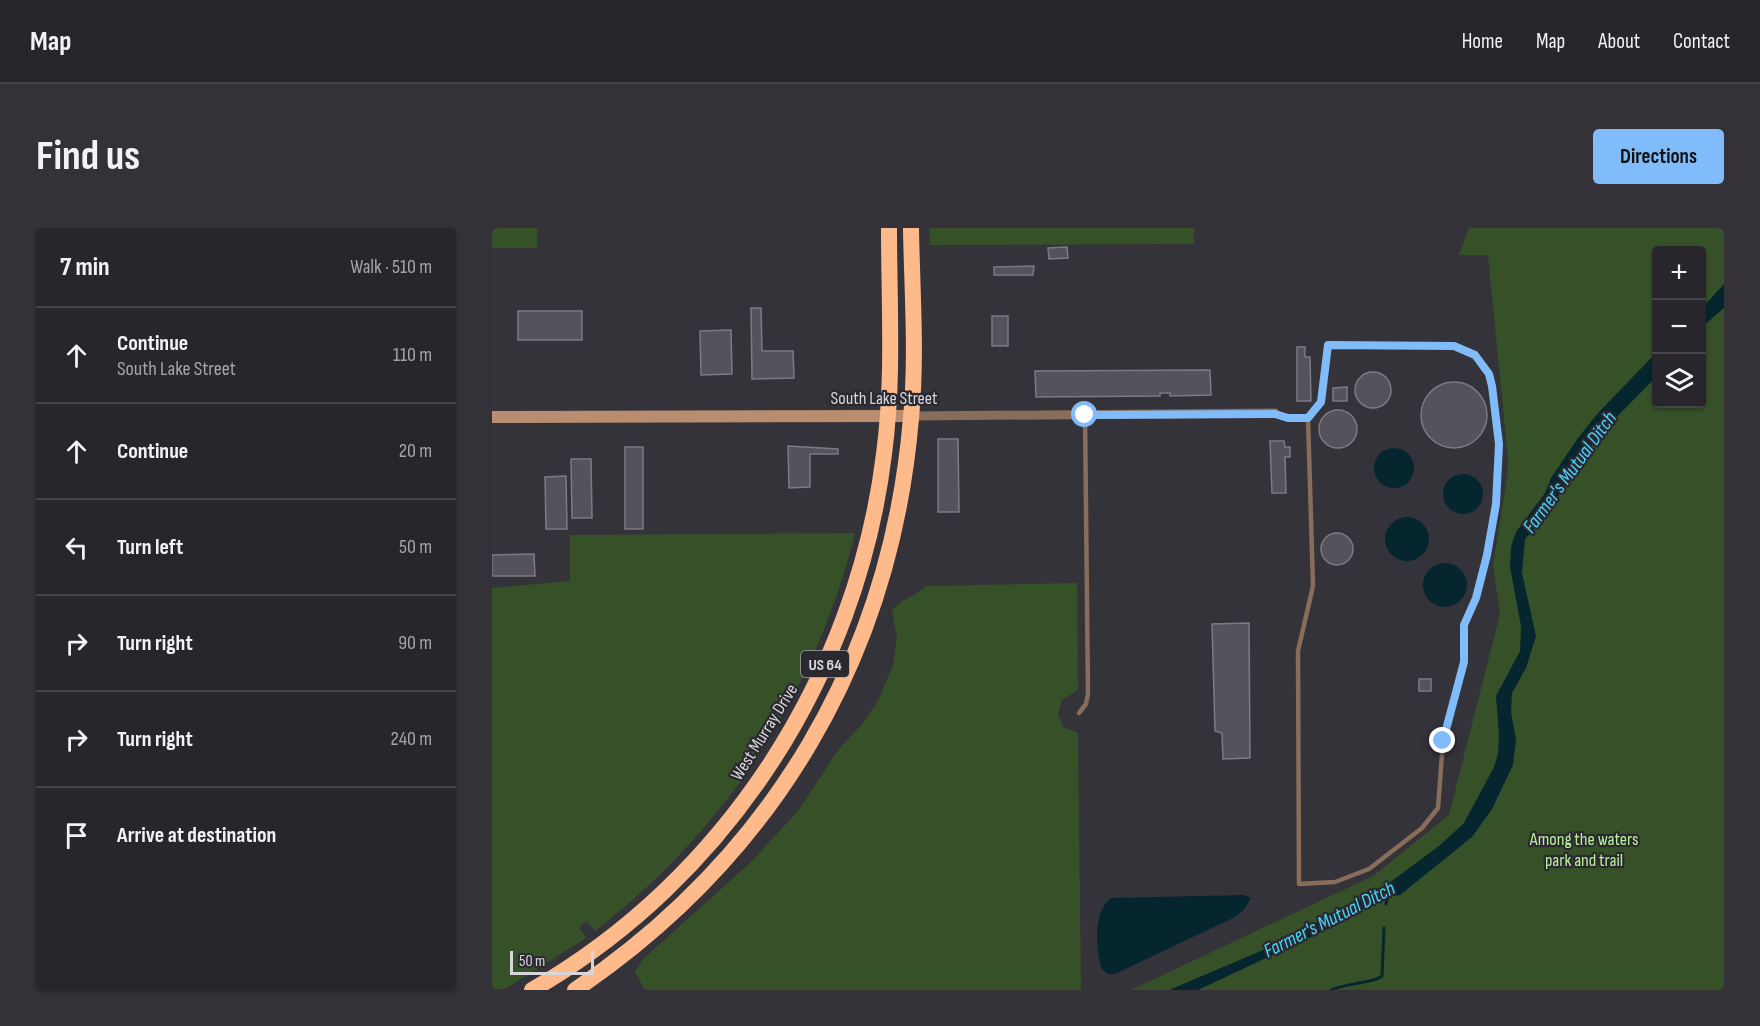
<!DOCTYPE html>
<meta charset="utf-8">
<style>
body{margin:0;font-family:"Sofia Sans Condensed",sans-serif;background:#343238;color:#f1f3f6}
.controls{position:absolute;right:18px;top:18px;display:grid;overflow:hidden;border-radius:6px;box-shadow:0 2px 4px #0004}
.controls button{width:54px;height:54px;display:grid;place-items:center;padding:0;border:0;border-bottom:2px solid #444348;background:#28262c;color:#f1f3f6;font:30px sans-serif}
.scale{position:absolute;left:18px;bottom:15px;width:84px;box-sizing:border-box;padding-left:6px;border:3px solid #d8d6db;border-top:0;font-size:16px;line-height:21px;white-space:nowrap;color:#d8d6db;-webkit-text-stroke:4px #2b2930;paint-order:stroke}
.stop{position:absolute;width:18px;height:18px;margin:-14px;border:4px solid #81bcfa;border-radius:50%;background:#fff}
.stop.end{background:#81bcfa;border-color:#fff;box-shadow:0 2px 6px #0008}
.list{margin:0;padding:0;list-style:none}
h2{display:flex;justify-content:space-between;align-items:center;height:78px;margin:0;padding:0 24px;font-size:26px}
h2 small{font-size:20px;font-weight:400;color:#a5a5a9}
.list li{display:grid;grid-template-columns:39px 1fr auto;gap:18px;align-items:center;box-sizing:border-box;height:96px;padding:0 24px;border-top:2px solid #444348}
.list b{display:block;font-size:22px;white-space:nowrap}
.list p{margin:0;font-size:20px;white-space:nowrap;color:#a5a5a9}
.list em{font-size:20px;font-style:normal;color:#a5a5a9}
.icon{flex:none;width:33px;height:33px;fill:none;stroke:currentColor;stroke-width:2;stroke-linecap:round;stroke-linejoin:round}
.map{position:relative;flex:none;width:1232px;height:762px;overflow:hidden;border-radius:6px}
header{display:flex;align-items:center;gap:36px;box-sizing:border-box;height:84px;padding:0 30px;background:#28262c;border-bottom:2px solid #444348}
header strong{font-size:28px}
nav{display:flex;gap:33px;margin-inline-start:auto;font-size:21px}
.intro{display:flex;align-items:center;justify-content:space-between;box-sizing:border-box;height:144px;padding:0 36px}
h1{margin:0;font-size:42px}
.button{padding:15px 27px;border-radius:6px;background:#81bcfa;color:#111;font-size:21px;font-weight:700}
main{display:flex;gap:36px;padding:0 36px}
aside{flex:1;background:#28262c;border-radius:6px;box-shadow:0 2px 4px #0004}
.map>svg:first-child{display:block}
</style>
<header>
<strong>Map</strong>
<nav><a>Home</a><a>Map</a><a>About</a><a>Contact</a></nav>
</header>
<div class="intro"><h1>Find us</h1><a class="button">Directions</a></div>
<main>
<aside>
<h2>7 min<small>Walk · 510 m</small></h2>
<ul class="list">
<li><svg class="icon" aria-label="ahead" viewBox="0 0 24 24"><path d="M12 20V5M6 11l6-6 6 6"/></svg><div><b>Continue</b><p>South Lake Street</p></div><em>110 m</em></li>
<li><svg class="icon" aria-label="ahead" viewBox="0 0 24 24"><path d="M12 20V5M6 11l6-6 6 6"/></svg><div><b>Continue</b></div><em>20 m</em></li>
<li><svg class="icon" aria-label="left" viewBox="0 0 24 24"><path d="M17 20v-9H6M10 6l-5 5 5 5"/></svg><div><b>Turn left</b></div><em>50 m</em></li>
<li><svg class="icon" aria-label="right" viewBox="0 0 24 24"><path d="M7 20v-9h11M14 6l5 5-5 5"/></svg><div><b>Turn right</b></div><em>90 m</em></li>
<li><svg class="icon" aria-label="right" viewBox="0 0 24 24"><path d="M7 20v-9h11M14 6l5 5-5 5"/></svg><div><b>Turn right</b></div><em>240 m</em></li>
<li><svg class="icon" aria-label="arrive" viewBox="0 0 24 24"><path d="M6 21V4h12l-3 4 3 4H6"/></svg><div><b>Arrive at destination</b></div></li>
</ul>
</aside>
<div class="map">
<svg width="1232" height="762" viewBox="0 0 1232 762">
<rect width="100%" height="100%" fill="#35333a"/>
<g fill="#365028" fill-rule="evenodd">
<rect x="0" y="0" width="45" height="20"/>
<path d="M437 0H702V16L438 17Z"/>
<path d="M977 0H1232V762H639L881 648 957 587 1008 386 1001 338 1015 250 1016 231 996 27H967ZM1164 22H1210V176H1164Z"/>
<path d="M363 305C324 464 233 603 103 703L94 693 87 700 94 710 15 760 0 762V360L78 353V307Z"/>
<path d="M585 355 586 462 570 472 566 486 571 499 586 505 589 762H153L143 744 150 732 258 635 306 583 347 521 370 496 386 473 401 437 405 410 400 383C409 370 423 369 434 358Z"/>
</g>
<g fill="#05262f">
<path d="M1232 56V80L1210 99V80Z"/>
<path d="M1164 125V149L1108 206 1090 229 1053 290 1033 311 1030 345 1044 408 1034 440 1020 465 1019 484 1024 512 1021 537 1000 581 980 609 908 667 893 669 838 700 706 762H677L776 720 889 661 947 618 972 595 1002 539 1006 526 1007 506 1004 468 1028 423 1029 398 1018 339 1019 319 1024 304 1053 265 1059 250 1086 210 1107 184Z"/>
<circle cx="902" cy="240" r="20"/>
<circle cx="971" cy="266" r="20"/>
<circle cx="915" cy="311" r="22"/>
<circle cx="953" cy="357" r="22"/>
<path d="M751 667 759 670 751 683 743 689 623 746H616L610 741C603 722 601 682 619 670Z"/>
</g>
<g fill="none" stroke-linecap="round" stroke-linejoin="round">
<g stroke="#05262f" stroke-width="3">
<path d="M894 676 896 667"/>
<path d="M839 762C854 755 883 755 890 748L892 700"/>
</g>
</g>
<g fill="#56525b" stroke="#7d7a83" stroke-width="1.5">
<path d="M575 19 576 30 557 31 556 20Z"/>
<path d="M542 38 541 47H502V39Z"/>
<path d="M259 80H269L270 123H301L302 150 260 151Z"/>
<rect x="26" y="83" width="64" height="29"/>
<rect x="500" y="88" width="16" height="30"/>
<path d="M239 102 240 146 209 147 208 103Z"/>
<path d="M805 119H813V129H818L819 173H805Z"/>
<path d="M718 142 719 167 678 168V165H668V168L544 169 543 143Z"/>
<circle cx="881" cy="162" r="18"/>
<circle cx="962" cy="187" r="33"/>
<path d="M855 159V173H841V160Z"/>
<circle cx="846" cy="201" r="19"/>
<path d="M446 211H466L467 284H446Z"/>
<path d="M778 213H792L793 219H798V229H793L794 265H780Z"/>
<path d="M296 218 346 221V226H318V259L297 260Z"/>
<rect x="133" y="219" width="18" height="82"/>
<path d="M79 231H99L100 290H80Z"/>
<path d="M74 248 75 301H54L53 249Z"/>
<circle cx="845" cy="321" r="16"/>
<path d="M42 326 43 348H0V327Z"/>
<path d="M757 395 758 530 731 531 730 505 723 503 720 396Z"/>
<rect x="927" y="451" width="12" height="12"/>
</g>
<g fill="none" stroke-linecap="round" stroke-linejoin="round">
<g stroke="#896d5b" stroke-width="4.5">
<path d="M783 185 796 190H816L821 358 806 423 807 656 843 654 877 641 930 600 946 580 951 513 972 434V397L984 370 995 327 1006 250 1007 215 1001 158 997 146 983 127 962 118H836L829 174 816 190"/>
<path d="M587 485 594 476 596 466 593 187"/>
</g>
<path stroke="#896d5b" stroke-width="9" d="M420 188 783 185"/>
<path stroke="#b98d6f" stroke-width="12" d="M0 189 420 188"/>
<g stroke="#ffba8c" stroke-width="16">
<path d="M40 762C234 651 365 447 392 226 402 152 397 75 397 0"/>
<path d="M83 762C282 627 399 429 419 190 425 127 420 63 419 0"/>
</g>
</g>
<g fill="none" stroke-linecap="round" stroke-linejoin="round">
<path stroke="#81bcfa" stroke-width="8" d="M593 187 783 186 796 190H816L829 174 836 117 962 118 983 127 997 146 1000 158 1007 216 1004 276 995 327 984 370 972 397V434L951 513"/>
</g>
<g text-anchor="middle" stroke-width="4.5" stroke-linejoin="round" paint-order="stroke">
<rect fill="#2b2930" stroke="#a4a2a8" stroke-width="1.5" x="309" y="423" width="48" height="26" rx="4.5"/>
<g font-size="16" font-weight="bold" fill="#d8d6db">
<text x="333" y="442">US 64</text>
</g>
<g font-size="18" fill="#d8d6db" stroke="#2b2930">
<text x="392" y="176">South Lake Street</text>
<text transform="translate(272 504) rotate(-58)" y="6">West Murray Drive</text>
</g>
<g font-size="18" fill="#b6f199" stroke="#2b2930">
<text x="1092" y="617">Among the waters<tspan x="1092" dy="21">park and trail</tspan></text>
</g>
<g font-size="20" font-style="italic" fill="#46d5fd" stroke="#2b2930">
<text transform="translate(1077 244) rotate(-54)" y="7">Farmer's Mutual Ditch</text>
<text transform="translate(837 691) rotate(-27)" y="7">Farmer's Mutual Ditch</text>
</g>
</g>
</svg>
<div class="controls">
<button>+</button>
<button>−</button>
<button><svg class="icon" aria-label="layers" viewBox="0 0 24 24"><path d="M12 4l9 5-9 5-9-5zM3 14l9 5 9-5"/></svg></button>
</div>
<div class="scale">50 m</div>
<div class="stop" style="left:593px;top:187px"></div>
<div class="stop end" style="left:951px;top:513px"></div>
</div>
</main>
